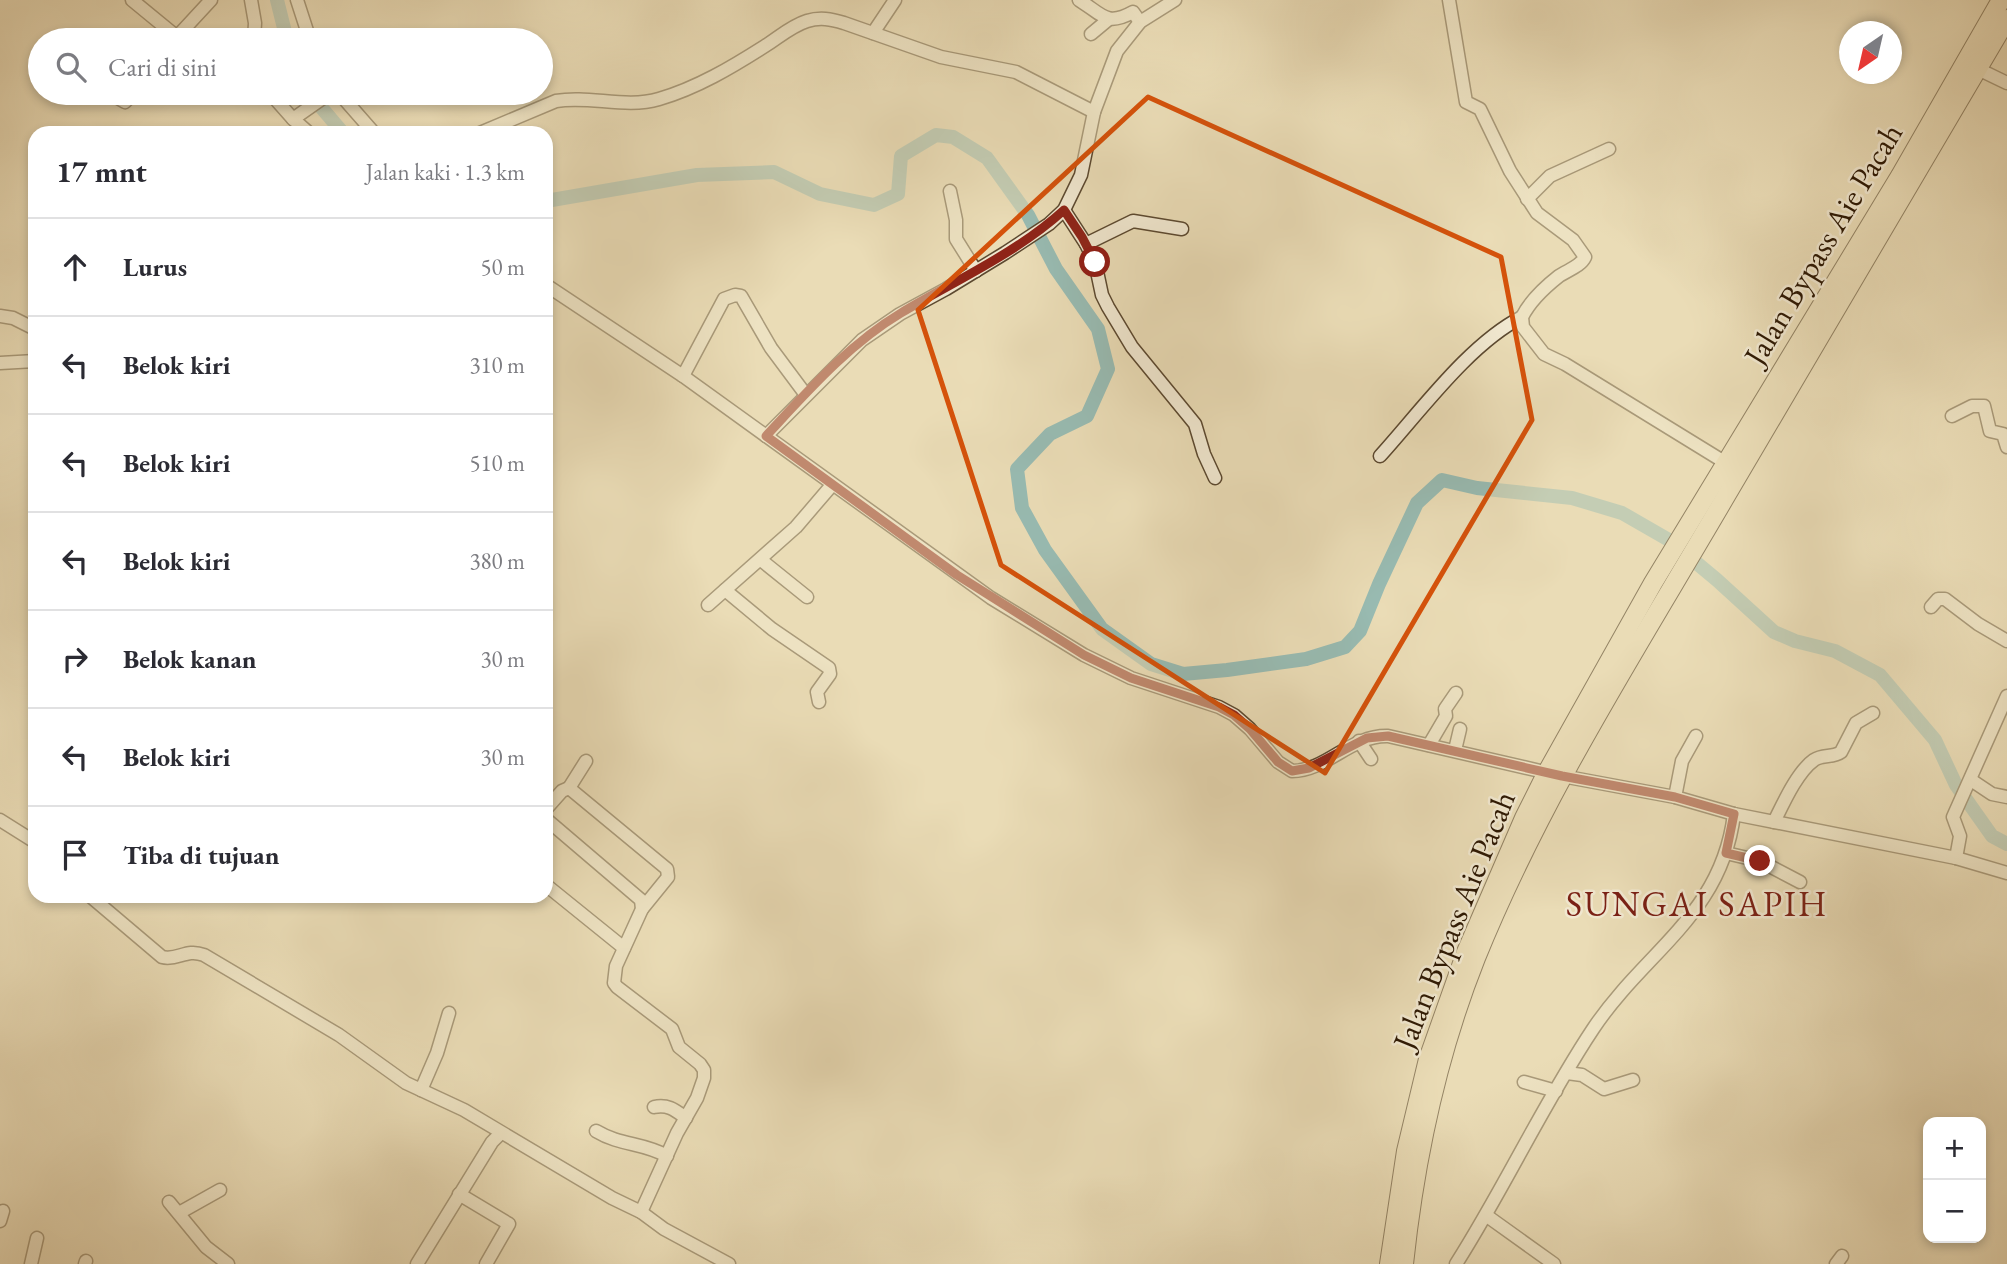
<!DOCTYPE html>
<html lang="id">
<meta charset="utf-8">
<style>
body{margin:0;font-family:"EB Garamond",serif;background:#f7f7f7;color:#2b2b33}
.controls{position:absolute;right:21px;bottom:21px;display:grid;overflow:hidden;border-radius:14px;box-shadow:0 4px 10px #0003}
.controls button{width:63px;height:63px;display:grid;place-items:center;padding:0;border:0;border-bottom:2px solid #e1e1e2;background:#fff;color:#2b2b33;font:35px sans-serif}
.compass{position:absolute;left:1839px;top:21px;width:63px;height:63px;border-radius:50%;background:#fff;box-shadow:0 4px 10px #0003;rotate:214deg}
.stop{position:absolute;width:21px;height:21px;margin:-16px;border:5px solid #8f2418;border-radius:50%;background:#fff}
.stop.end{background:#8f2418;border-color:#fff;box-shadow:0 2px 7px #0008}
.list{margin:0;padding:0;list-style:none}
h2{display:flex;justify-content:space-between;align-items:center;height:91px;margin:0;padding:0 28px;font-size:30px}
h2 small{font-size:23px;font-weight:400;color:#7c7c81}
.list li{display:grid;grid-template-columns:46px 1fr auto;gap:21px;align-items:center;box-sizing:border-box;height:98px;padding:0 28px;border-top:2px solid #e1e1e2}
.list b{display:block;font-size:26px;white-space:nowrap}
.list em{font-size:23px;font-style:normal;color:#7c7c81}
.icon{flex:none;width:38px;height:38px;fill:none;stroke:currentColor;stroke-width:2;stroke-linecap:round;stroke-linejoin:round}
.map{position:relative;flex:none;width:2007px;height:1264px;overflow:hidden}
.search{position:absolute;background:#fff;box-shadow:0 4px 10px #0003;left:28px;top:28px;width:525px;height:77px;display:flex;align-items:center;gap:18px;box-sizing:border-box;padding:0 24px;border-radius:38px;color:#7c7c81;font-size:26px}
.panel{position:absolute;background:#fff;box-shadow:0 4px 10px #0003;left:28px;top:126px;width:525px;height:777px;border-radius:21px}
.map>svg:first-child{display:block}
</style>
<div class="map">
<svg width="2007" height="1264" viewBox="0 0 2007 1264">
<rect width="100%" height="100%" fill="#eadcb6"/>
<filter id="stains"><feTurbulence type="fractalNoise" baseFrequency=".00286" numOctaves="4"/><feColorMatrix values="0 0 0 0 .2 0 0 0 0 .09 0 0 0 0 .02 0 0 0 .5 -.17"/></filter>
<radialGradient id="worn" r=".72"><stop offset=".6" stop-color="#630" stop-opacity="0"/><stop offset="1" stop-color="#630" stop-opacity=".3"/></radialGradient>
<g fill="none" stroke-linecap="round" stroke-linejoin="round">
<g stroke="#98bbb2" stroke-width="14">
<path d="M277 0 287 40"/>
<path d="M309 93 343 133"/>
<path d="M546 201 697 175 774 172 820 194 874 205 898 194 901 156 936 135 953 137 987 158 1028 215 1056 269 1098 329 1108 369 1087 416 1050 434 1017 469 1022 508 1045 550 1102 629 1151 664 1183 674 1227 670 1306 659 1345 647 1360 631 1379 584 1417 503 1442 480 1477 488 1572 498 1622 513 1669 540 1717 580 1774 632 1795 641 1835 651 1880 675 1935 740 1956 785 1992 836 2007 844"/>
</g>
<defs>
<g id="minor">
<path d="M132 0 177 37"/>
<path d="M251 0 255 23 254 40"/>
<path d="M297 0 310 40"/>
<path d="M1079 0C1102 14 1106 27 1133 12L1140 22"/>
<path d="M1449 0 1466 102 1480 109 1510 171 1537 213 1573 240 1585 257C1581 266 1568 270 1559 276 1545 287 1530 301 1522 317L1523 327 1544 354 1565 364 1726 463"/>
<path d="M873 33 895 0"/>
<path d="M1091 34 1109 19"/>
<path d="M174 40 211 0"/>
<path d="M1978 69 2007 83"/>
<path d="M109 93 125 102 134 93"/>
<path d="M270 93 293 119 309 133"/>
<path d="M339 93 374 133"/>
<path d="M293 119 330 93"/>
<path d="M480 133 556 101C590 95 625 109 659 99 697 88 732 67 765 46 778 38 791 26 807 21 820 17 831 19 844 23L941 57 1016 72 1094 112"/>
<path d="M950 191 956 220V239L976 271"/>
<path d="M1527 199 1550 176 1609 149"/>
<path d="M1064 210 1086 244 1133 221 1182 229"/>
<path d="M1086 244 1095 262 1102 295 1108 307 1132 347 1195 424 1204 454 1215 478"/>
<path d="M546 285 683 376 991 598 1084 655 1131 678 1219 707 1234 715 1250 729 1278 762 1292 771C1327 771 1350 735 1388 736L1562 776 1675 797 1734 814 1956 858 2007 873"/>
<path d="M0 316 13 318 35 329"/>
<path d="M0 363 35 361"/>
<path d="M683 376 724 299 735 295 741 296 771 348 806 395"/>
<path d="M1952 416 1972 406H1984L1990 431 2003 434 2007 447"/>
<path d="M766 436 862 340 900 314 946 289 1005 253 1049 224 1064 210 1081 175 1094 112 1117 51 1140 22 1175 0"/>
<path d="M1380 456C1420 412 1469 344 1522 317"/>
<path d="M761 560 807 597"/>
<path d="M725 590 772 629 829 668 830 674 817 692 819 702"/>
<path d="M708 605 796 527 832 485"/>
<path d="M1931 607 1938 599H1945L1978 624 2007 641"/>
<path d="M1359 741 1371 759"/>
<path d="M1429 745 1446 716 1445 709 1456 693"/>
<path d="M1455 750 1460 729"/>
<path d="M1971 780 1992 794 2007 797"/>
<path d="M569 788 586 761"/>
<path d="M1675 797 1682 761 1696 736"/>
<path d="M546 809 562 791 569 788 667 869 668 877 642 909"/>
<path d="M546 819 641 900 642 909 616 966 614 983 617 987 672 1029 679 1047 700 1064 704 1070V1078L697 1098 677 1133 641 1212"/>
<path d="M0 820 35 842"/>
<path d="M1774 822C1783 804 1797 772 1814 760 1823 754 1833 758 1841 752L1856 723 1873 713"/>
<path d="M1726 853 1760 861 1800 882"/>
<path d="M1956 858 1960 836 1953 817 2007 696"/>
<path d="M546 885 624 948"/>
<path d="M90 896 162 957C178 961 186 948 204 955L339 1035 406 1083 464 1110 612 1198 641 1212 664 1229 729 1264"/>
<path d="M1567 1073 1582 1075 1604 1089 1633 1080"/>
<path d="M1524 1082 1556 1091"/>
<path d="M421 1090 437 1053 449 1013"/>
<path d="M654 1107C668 1104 675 1110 686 1118"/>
<path d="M596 1131C621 1146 642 1142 667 1156"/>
<path d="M459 1194 509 1224 486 1264"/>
<path d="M169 1202 206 1247 228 1264"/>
<path d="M179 1213 220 1190"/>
<path d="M1487 1216 1554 1264"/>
<path d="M0 1221 3 1211"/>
<path d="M31 1264 37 1238"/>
<path d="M85 1264 86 1261"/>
<path d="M417 1264 492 1142 501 1133"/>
<path d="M1456 1264C1505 1187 1543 1104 1593 1029 1644 952 1722 915 1734 814"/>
<path d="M1836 1264 1842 1256"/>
</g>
<g id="highway">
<path d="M1389 1264 1406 1151 1428 1059 1466 952 1524 818 1547 772 1653 583 1900 176 2001 0"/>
<path d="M1404 1264C1415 1160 1437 1056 1476 958 1542 795 1638 647 1726 496 1819 337 1913 178 2007 19"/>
</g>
</defs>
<use href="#minor" stroke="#5c4930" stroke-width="15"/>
<use href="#highway" stroke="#2d1803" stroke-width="20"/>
<use href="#minor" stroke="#f1e8d0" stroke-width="12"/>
<use href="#highway" stroke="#eadcb6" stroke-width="18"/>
</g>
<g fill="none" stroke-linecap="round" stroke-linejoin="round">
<path stroke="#8f2418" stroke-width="9" d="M1095 262 1082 237 1064 210C1017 253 956 280 901 313 849 344 807 392 766 436L957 575 1084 655 1131 678 1219 707 1234 715 1250 729 1278 762 1292 771 1309 768 1367 738 1388 736 1562 776 1675 797 1734 814 1726 853 1760 861"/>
</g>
<path d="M0 0H2007V1264H0ZM1148 97 1501 257 1532 420 1325 773 1001 565 918 310Z" fill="#eadcb6" fill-opacity=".55" fill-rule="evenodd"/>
<path fill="none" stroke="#d5520b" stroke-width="5" stroke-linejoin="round" d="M1148 97 1501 257 1532 420 1325 773 1001 565 918 310Z"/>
<g text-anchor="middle" stroke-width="5" stroke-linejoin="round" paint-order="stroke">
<g font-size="32" fill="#2d1803" stroke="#f1e8d0">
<text transform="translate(1823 244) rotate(-59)" y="11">Jalan Bypass Aie Pacah</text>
<text transform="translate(1454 920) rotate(-68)" y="11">Jalan Bypass Aie Pacah</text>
</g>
<g font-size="35" letter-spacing="2" fill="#7a1f14" stroke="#f1e8d0">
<text x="1697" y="916">SUNGAI SAPIH</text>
</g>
</g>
<rect width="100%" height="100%" filter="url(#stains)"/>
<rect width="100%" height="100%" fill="url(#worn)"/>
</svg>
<div class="controls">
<button>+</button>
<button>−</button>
</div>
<svg class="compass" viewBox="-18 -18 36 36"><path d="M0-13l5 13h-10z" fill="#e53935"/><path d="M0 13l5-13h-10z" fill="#7c7c81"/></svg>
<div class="stop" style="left:1095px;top:262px"></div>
<div class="stop end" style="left:1760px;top:861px"></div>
<div class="search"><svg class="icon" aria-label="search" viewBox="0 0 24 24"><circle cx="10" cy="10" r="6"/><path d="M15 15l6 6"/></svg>Cari di sini</div>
<section class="panel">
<h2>17 mnt<small>Jalan kaki · 1.3 km</small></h2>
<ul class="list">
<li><svg class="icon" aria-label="ahead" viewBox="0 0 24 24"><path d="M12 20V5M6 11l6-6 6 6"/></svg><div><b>Lurus</b></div><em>50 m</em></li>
<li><svg class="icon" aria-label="left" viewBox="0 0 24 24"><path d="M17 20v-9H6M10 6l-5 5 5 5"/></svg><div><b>Belok kiri</b></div><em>310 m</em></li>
<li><svg class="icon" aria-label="left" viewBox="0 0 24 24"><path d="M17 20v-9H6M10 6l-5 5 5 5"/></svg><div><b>Belok kiri</b></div><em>510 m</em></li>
<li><svg class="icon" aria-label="left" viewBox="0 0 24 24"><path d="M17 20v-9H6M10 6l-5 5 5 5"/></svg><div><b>Belok kiri</b></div><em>380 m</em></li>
<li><svg class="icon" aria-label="right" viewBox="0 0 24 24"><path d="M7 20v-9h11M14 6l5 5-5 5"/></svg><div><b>Belok kanan</b></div><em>30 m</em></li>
<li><svg class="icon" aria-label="left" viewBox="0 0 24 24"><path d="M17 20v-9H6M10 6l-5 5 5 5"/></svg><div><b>Belok kiri</b></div><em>30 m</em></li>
<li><svg class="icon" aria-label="arrive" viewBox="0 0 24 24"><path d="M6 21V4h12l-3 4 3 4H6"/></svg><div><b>Tiba di tujuan</b></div></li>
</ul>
</section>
</div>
